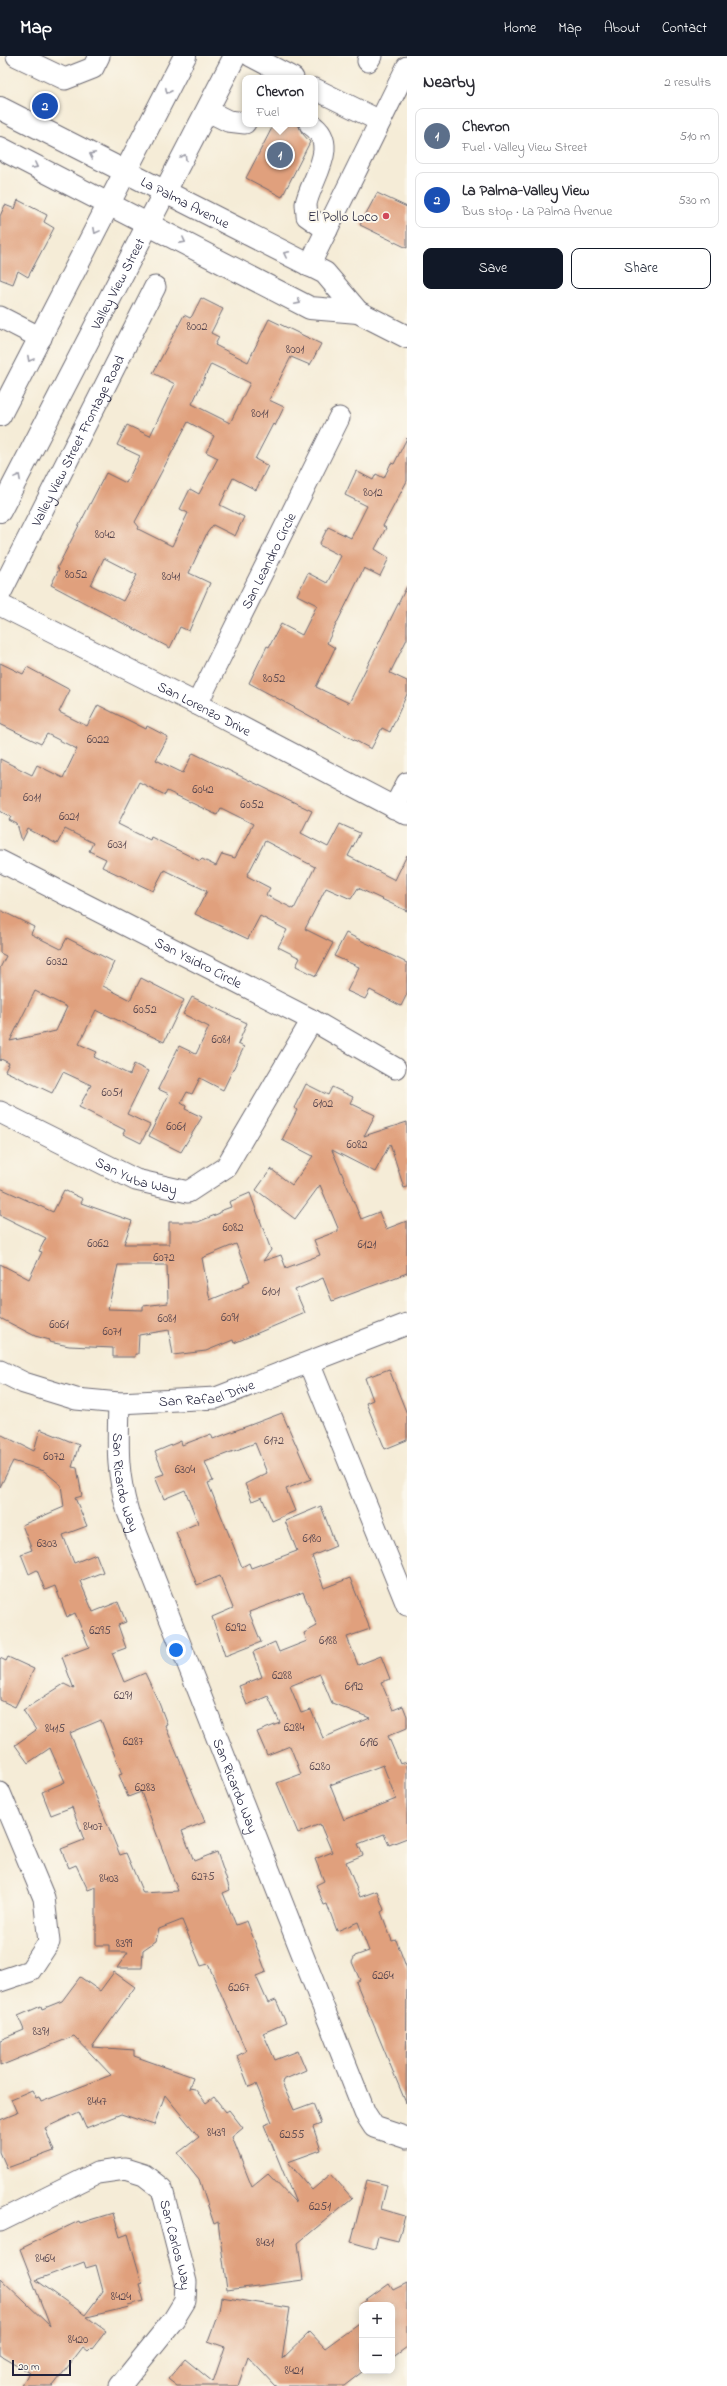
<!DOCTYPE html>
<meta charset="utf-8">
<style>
body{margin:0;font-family:"Indie Flower",sans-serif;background:#f7f7f7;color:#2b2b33}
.controls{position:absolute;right:12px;bottom:12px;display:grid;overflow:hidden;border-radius:8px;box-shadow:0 2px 10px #0003}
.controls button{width:36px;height:36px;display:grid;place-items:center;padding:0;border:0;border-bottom:1px solid #e1e1e2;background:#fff;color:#2b2b33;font:20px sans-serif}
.scale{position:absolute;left:12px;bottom:10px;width:59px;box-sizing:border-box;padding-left:4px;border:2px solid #22223b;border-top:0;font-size:11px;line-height:14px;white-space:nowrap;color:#22223b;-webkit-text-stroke:3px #fbf7ec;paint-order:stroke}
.you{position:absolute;left:176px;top:1594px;width:14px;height:14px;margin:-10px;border:3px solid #fff;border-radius:50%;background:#1a73e8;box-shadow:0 0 0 6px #1a73e833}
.badge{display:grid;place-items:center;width:26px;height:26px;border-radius:50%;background:#111827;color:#fff;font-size:13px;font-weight:700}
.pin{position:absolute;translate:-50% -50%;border:2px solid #fff;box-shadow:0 1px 4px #0006}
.popup{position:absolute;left:242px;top:19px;width:76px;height:52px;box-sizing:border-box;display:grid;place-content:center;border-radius:8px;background:#fff;filter:drop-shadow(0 1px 3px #0005);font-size:13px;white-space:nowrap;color:#7c7c81}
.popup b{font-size:15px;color:#2b2b33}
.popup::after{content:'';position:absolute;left:50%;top:100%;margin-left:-8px;border:8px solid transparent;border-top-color:#fff}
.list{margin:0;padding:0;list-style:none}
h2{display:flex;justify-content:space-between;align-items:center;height:52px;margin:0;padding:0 16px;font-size:17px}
h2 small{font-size:13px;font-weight:400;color:#7c7c81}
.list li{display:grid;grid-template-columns:26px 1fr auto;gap:12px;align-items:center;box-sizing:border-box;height:56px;margin:0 8px 8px;padding:0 8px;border:1px solid #e1e1e2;border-radius:8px}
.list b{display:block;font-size:15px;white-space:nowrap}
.list p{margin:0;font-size:13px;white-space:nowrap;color:#7c7c81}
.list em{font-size:13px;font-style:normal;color:#7c7c81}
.actions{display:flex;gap:8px;padding:12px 16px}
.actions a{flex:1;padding:9px 0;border:1px solid #111827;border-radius:8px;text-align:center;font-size:14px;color:#111827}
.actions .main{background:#111827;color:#fff}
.map{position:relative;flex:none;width:407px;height:2330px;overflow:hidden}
header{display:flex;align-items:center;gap:24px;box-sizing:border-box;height:56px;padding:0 20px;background:#111827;color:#fff}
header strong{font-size:19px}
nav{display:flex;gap:22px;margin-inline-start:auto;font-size:14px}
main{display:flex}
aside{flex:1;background:#fff}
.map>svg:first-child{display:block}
</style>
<header>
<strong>Map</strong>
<nav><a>Home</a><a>Map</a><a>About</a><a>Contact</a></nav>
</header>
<main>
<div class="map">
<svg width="407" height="2330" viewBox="0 0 407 2330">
<rect width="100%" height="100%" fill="#fbf7ec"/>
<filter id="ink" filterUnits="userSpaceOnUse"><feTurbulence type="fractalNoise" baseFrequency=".025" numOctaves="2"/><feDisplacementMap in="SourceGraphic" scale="8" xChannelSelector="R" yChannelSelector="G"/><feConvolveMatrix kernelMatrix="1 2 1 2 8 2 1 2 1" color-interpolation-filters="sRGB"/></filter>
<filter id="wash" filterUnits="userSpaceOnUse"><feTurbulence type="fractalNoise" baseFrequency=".012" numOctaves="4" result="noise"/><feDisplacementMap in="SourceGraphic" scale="16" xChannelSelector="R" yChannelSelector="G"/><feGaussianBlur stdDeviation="0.9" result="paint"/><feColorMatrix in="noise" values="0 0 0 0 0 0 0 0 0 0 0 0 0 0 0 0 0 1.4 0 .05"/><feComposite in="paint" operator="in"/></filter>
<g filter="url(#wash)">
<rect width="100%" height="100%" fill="#f5ecd7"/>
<g id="blocks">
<g fill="#e0a07d" fill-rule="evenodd">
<path d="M274 68H298L302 77 310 86 282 141 246 122Z"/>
<path d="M377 137 407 151V192L360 169Z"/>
<path d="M18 144 47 159 44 166 54 172 28 221 18 215 13 228 0 223V160L5 149 15 153Z"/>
<path d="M201 242 223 253 211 277 219 281 215 289 248 306 269 263 321 288 310 309 291 301 269 344 284 351 275 370 273 368 255 403 268 410 256 434 233 422 220 449 244 461 235 480 213 469 207 477 189 517 210 527 189 575 180 571 170 592 51 529 59 513 57 512 106 417 126 427 140 400 117 389 127 369 150 380 175 328 153 317 184 259 190 262 192 260ZM211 308 250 327 230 367 192 348ZM188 366 214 380 206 396 218 402 199 438 190 433 180 453 188 457 172 490 138 473 139 471 135 466ZM104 502 137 519 123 545 91 529Z"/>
<path d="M407 382V425L383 470 386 472 375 493 389 502 380 520 364 512 327 587 335 592 316 631 349 647 407 530V583L390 617 407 625V638L390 676 382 672 371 693 249 627 267 590 269 591 281 568 302 579 317 549 297 539 308 517 327 527 341 500 319 489 328 471 351 482 367 450 345 439 356 415 373 424 376 418 384 422 391 407 394 408Z"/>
<path d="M0 607 23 618 27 611 70 634 59 656 87 670 98 649 146 673 147 670 168 681 156 704 183 717 193 697 312 755 301 777 328 791 340 768 360 777 348 800 395 824 407 799V855L358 832 351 843 326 832 305 873 333 887 316 920 296 910 300 902 278 891 287 874 260 860 248 883 195 858 207 835 164 814 153 835 102 811 106 803 89 795 93 787 65 773 57 788 28 773 22 785 17 768 9 764 11 761 0 755V703L32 719 37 709 63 722 77 693 47 678 41 688 0 668ZM139 726 165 739 167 735 217 759 221 752 253 768 235 802 222 798 216 810 202 803 200 805 151 781 150 784 118 768ZM265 785 315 811 294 853 266 839 270 832 247 820Z"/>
<path d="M0 854 34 871 31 878 61 893 67 882 114 906 103 930 130 944 141 922 184 944 164 986 96 954 79 988 97 996 94 1001 130 1019 134 1008 148 1015 127 1058 150 1069 141 1087 123 1078 125 1074 79 1051 91 1029 63 1016 52 1037 5 1015 9 1007 1 1003 0 1005V912L6 900 0 897ZM35 935 67 951 56 975 10 985Z"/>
<path d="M346 877 407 907V938L401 950 370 934 365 943 347 935 359 911 334 900Z"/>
<path d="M192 941 247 967 238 988 244 991 223 1034 200 1022 192 1038 187 1036 181 1047 186 1050 185 1053 202 1061 181 1096 149 1080 169 1038 158 1033 179 990 196 998 209 971 183 958Z"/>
<path d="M306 1028 328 1039 332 1031 353 1041 350 1047 375 1059 364 1080 407 1066V1131L404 1132 390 1088 375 1116 332 1094 361 1163 379 1156 386 1173 407 1165V1217L332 1245 323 1222 295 1234 305 1257 234 1287 233 1284 206 1295 173 1299 169 1274 139 1279 138 1298H135V1301H113V1292L69 1290 49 1286 50 1284 35 1280 0 1262V1208L29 1223 42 1196 39 1195 46 1182 0 1159V1132L53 1156 64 1134 83 1143 81 1147 132 1165 124 1188H169V1166H198L220 1157V1155L231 1151 229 1146 250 1137 271 1194 263 1205 281 1199 286 1212 320 1199 314 1184 338 1175V1172L320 1129 295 1163 256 1134 271 1113 292 1129 313 1100 282 1084 297 1054 294 1052ZM236 1188 250 1225 243 1228 244 1230 210 1244 202 1202ZM118 1209H167L168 1247 143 1250V1254L108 1253Z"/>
<path d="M389 1313 407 1358V1384L385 1393 366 1347 373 1344 365 1322Z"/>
<path d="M282 1357 311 1423 286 1433 295 1455 272 1465 262 1441 252 1445 245 1428 267 1417 255 1387 205 1406 213 1425 208 1427 242 1511 249 1507 251 1512 297 1495 285 1465 321 1450 336 1490 312 1500 324 1532 350 1522 370 1573 347 1581 358 1609 381 1600 390 1623 381 1626 393 1654 403 1650 407 1660V1672L388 1680 400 1708 407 1706V1782L389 1789 384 1778 358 1788 363 1799 346 1806 360 1841 377 1835 384 1854 381 1856 392 1885 396 1884 407 1913 406 2047 356 1926 360 1924 352 1906 355 1900 369 1895 358 1866 337 1875 327 1848 324 1849 316 1829 324 1825 315 1803 332 1796 320 1768 298 1777 277 1727 301 1718 290 1690 267 1699 257 1676 280 1667 268 1640 247 1649 239 1630 262 1621 253 1596 275 1586 279 1596 307 1585 304 1577 317 1570 303 1536 301 1537 249 1556 261 1586 225 1600 212 1561 233 1552 220 1520 197 1529 176 1476 198 1467 185 1434 164 1443 155 1421 164 1418 155 1396 181 1385 182 1389 211 1378 213 1383ZM320 1618 332 1647 370 1662 323 1682 311 1654 301 1657 290 1630ZM383 1709 396 1743 344 1764 330 1729Z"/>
<path d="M40 1373 79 1389 72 1411 77 1412 82 1440 75 1442 87 1470 63 1479 74 1507 96 1498 103 1516 80 1525 93 1556 118 1546 126 1566 118 1569 126 1592 112 1597 124 1626 145 1617 159 1647 167 1668 165 1669 205 1766 182 1775 194 1805 217 1796 230 1834 223 1837 236 1869 247 1865 266 1916 256 1920 268 1947 276 1944 286 1967 263 1977 275 2004 298 1995 306 2014 283 2024 282 2027 294 2054 313 2047 321 2068 313 2071 321 2094 288 2106 312 2134 331 2118 352 2142 298 2187 303 2224 227 2234 218 2166 214 2168 199 2123 178 2097 199 2081 165 2039 154 2069 121 2058 86 2072 79 2056 45 2072 54 2095 7 2112 0 2096V2064L17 2057 11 2043 32 2034 36 2042 39 2041 41 2046 111 2019 74 1980 0 2010V1984L24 1974 18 1960 41 1950 42 1953 62 1945 80 1921 100 1935 114 1916 135 1931 92 1991 134 1994V2000L193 2021 189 2032 195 2033 206 2047 214 2041 226 2056 229 2054 243 2072 232 2081 252 2131 268 2118 296 2147 264 2069 272 2066 256 2028 249 2031 237 2000 246 1995 208 1908 201 1910 182 1864 159 1873 156 1885 143 1894 142 1912H117L128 1896H109V1889H96V1831L88 1834 76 1809 69 1812 61 1793 84 1784 72 1751 51 1759 42 1736 65 1726 50 1692 28 1707 15 1689 36 1674 23 1654 64 1628 74 1633 62 1601 89 1591 75 1557 67 1561 55 1530 45 1534 37 1514 29 1518 21 1498 32 1494 22 1469 64 1451 61 1429 44 1415 13 1405 0 1431V1378L34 1395ZM101 1664 122 1718 119 1719 128 1741 141 1736 178 1835 143 1837 126 1797 120 1799 70 1677Z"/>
<path d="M8 1601 34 1613 15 1651 0 1644V1602L6 1605Z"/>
<path d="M367 2124 387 2129 381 2153 405 2160 398 2185 378 2180 375 2193 351 2186Z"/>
<path d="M113 2157 120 2181 128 2178 142 2227 139 2228 144 2245 128 2249 129 2251 87 2261 106 2275 92 2293 91 2292 88 2295 83 2291 53 2330H22L29 2316 0 2299V2222L50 2270 20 2193 79 2165 80 2167ZM84 2206 86 2212 96 2209 103 2235 85 2259 36 2224Z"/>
<path d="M407 2227V2291L392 2302V2249H360L389 2228 393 2234Z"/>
<path d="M221 2241 290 2252 282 2303 310 2276 325 2292 362 2265V2316L344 2330H275L248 2301 238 2330H177L168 2323 185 2303 213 2326 225 2291 208 2285 219 2255Z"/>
</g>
</g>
</g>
<g filter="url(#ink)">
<use href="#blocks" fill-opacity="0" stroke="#6c6972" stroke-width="1"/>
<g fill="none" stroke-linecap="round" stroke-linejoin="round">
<defs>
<g id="minor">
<path d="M17 0 65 23 93 12 99 0"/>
<path d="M251 0 293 22"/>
<path d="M368 5 371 0"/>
<path d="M315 33 380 65"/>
<path d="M208 55 228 65 245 67"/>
<path d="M310 68C342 88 310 124 306 148 306 151 307 156 307 160L327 174"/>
<path d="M309 210 407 11"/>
<path d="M0 261 41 282"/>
<path id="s1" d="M0 538 155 231"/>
<path id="s2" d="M0 549 197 648 407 758"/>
<path id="s3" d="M197 648 339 362"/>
<path d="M394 752 407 727"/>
<path id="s4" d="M0 805 312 964 395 1012"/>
<path id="s5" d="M0 1056 136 1124 188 1136 226 1111 312 964"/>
<path d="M309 1307 407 1549"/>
<path id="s6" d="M0 1315 24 1327 76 1343 119 1347 216 1342 407 1268"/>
<path id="s7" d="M119 1347C118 1389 116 1415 128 1456L365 2057 374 2071 407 2082"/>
<path d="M0 1737 44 1842 49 1886 30 1915 0 1925"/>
<path id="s8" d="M0 2165 97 2117 125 2113 144 2119 162 2133 186 2226 185 2245 174 2263 120 2330"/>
</g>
<g id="major">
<path id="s9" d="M0 52 325 217 358 256"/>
<path d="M0 92 310 252 358 256 407 281"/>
<path d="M0 359 185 0"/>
<path id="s10" d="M0 455 235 0"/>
</g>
</defs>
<use href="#minor" stroke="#6c6972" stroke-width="23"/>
<use href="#major" stroke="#6c6972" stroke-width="24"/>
<use href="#minor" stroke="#fff" stroke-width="21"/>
<use href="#major" stroke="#fff" stroke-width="22"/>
</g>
<defs><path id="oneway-chevron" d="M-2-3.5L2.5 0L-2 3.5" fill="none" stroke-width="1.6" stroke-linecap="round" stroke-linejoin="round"/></defs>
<g stroke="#9c9ca7">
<use href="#oneway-chevron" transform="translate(168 35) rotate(116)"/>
<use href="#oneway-chevron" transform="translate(92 99) rotate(-153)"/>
<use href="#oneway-chevron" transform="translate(184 101) rotate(-62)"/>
<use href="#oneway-chevron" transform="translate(35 110) rotate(27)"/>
<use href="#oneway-chevron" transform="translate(96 175) rotate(118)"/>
<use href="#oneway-chevron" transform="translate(183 185) rotate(28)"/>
<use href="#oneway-chevron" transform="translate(286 198) rotate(-153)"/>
<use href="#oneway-chevron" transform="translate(298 246) rotate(27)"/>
<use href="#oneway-chevron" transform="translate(30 303) rotate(118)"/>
<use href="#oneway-chevron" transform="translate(18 421) rotate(-62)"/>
</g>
</g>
<circle fill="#d1495b" stroke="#fbf7ec" stroke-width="1.5" cx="386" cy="160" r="4"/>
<g text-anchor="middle" stroke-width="4" stroke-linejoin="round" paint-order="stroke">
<g font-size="12" fill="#52424c">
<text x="197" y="274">8002</text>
<text x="295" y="297">8001</text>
<text x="260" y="361">8011</text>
<text x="373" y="440">8012</text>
<text x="105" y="482">8042</text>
<text x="76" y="522">8052</text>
<text x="171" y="524">8041</text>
<text x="274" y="626">8052</text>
<text x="98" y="687">6022</text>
<text x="203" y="737">6042</text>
<text x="32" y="745">6011</text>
<text x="252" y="752">6052</text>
<text x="69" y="764">6021</text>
<text x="117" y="792">6031</text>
<text x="57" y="909">6032</text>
<text x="145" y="957">6052</text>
<text x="221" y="987">6081</text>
<text x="112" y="1040">6051</text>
<text x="323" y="1051">6102</text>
<text x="176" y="1074">6061</text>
<text x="357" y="1092">6082</text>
<text x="233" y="1175">6082</text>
<text x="98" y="1191">6062</text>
<text x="367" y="1192">6121</text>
<text x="164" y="1205">6072</text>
<text x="271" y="1239">6101</text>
<text x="230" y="1265">6091</text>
<text x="167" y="1266">6081</text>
<text x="59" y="1272">6061</text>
<text x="112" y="1279">6071</text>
<text x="274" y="1388">6172</text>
<text x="54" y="1404">6072</text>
<text x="185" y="1417">6304</text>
<text x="312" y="1486">6180</text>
<text x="47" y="1491">6303</text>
<text x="236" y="1575">6292</text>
<text x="100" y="1578">6295</text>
<text x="328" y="1588">6188</text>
<text x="282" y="1623">6288</text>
<text x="354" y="1634">6192</text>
<text x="123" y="1643">6291</text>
<text x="294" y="1675">6284</text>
<text x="55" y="1676">8415</text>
<text x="133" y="1689">6287</text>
<text x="369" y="1690">6196</text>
<text x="320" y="1714">6280</text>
<text x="145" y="1735">6283</text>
<text x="93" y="1774">8407</text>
<text x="203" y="1824">6275</text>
<text x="109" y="1826">8403</text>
<text x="124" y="1891">8399</text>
<text x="383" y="1923">6264</text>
<text x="239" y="1935">6267</text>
<text x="41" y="1979">8391</text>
<text x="97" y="2049">8447</text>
<text x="216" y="2080">8439</text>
<text x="292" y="2082">6255</text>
<text x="320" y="2154">6251</text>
<text x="265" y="2190">8431</text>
<text x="45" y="2206">8464</text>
<text x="121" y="2244">8424</text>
<text x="78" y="2287">8420</text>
<text x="294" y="2318">8421</text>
</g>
<g font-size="14" fill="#22223b" stroke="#fbf7ec">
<text dy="5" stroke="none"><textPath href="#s9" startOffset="208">La Palma Avenue</textPath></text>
<text dy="5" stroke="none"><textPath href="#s10" startOffset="256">Valley View Street</textPath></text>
<text dy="5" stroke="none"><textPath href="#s1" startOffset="172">Valley View Street Frontage Road</textPath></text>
<text dy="5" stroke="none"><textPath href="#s3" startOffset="160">San Leandro Circle</textPath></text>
<text dy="5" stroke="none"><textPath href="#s2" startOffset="229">San Lorenzo Drive</textPath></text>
<text dy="5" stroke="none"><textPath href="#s4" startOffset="223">San Ysidro Circle</textPath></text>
<text dy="5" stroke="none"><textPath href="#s5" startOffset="151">San Yuba Way</textPath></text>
<text dy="5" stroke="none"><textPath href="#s6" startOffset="213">San Rafael Drive</textPath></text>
<text dy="5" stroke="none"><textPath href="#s7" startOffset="80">San Ricardo Way</textPath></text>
<text dy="5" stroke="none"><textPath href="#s7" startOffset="404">San Ricardo Way</textPath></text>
<text dy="5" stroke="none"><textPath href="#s8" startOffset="237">San Carlos Way</textPath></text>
</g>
<g font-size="14" fill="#22223b" stroke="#fbf7ec" text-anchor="end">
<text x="378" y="165">El Pollo Loco</text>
</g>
</g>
</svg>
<div class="controls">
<button>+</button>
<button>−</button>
</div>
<div class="scale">20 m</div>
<div class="you"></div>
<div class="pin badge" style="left:280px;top:99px;background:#5c6f8a">1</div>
<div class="popup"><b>Chevron</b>Fuel</div>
<div class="pin badge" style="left:45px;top:50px;background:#1a4fb4">2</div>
</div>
<aside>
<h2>Nearby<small>2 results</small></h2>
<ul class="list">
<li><span class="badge" style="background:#5c6f8a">1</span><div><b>Chevron</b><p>Fuel · Valley View Street</p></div><em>510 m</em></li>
<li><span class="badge" style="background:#1a4fb4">2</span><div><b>La Palma-Valley View</b><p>Bus stop · La Palma Avenue</p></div><em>530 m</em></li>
</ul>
<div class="actions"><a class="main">Save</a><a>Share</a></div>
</aside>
</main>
